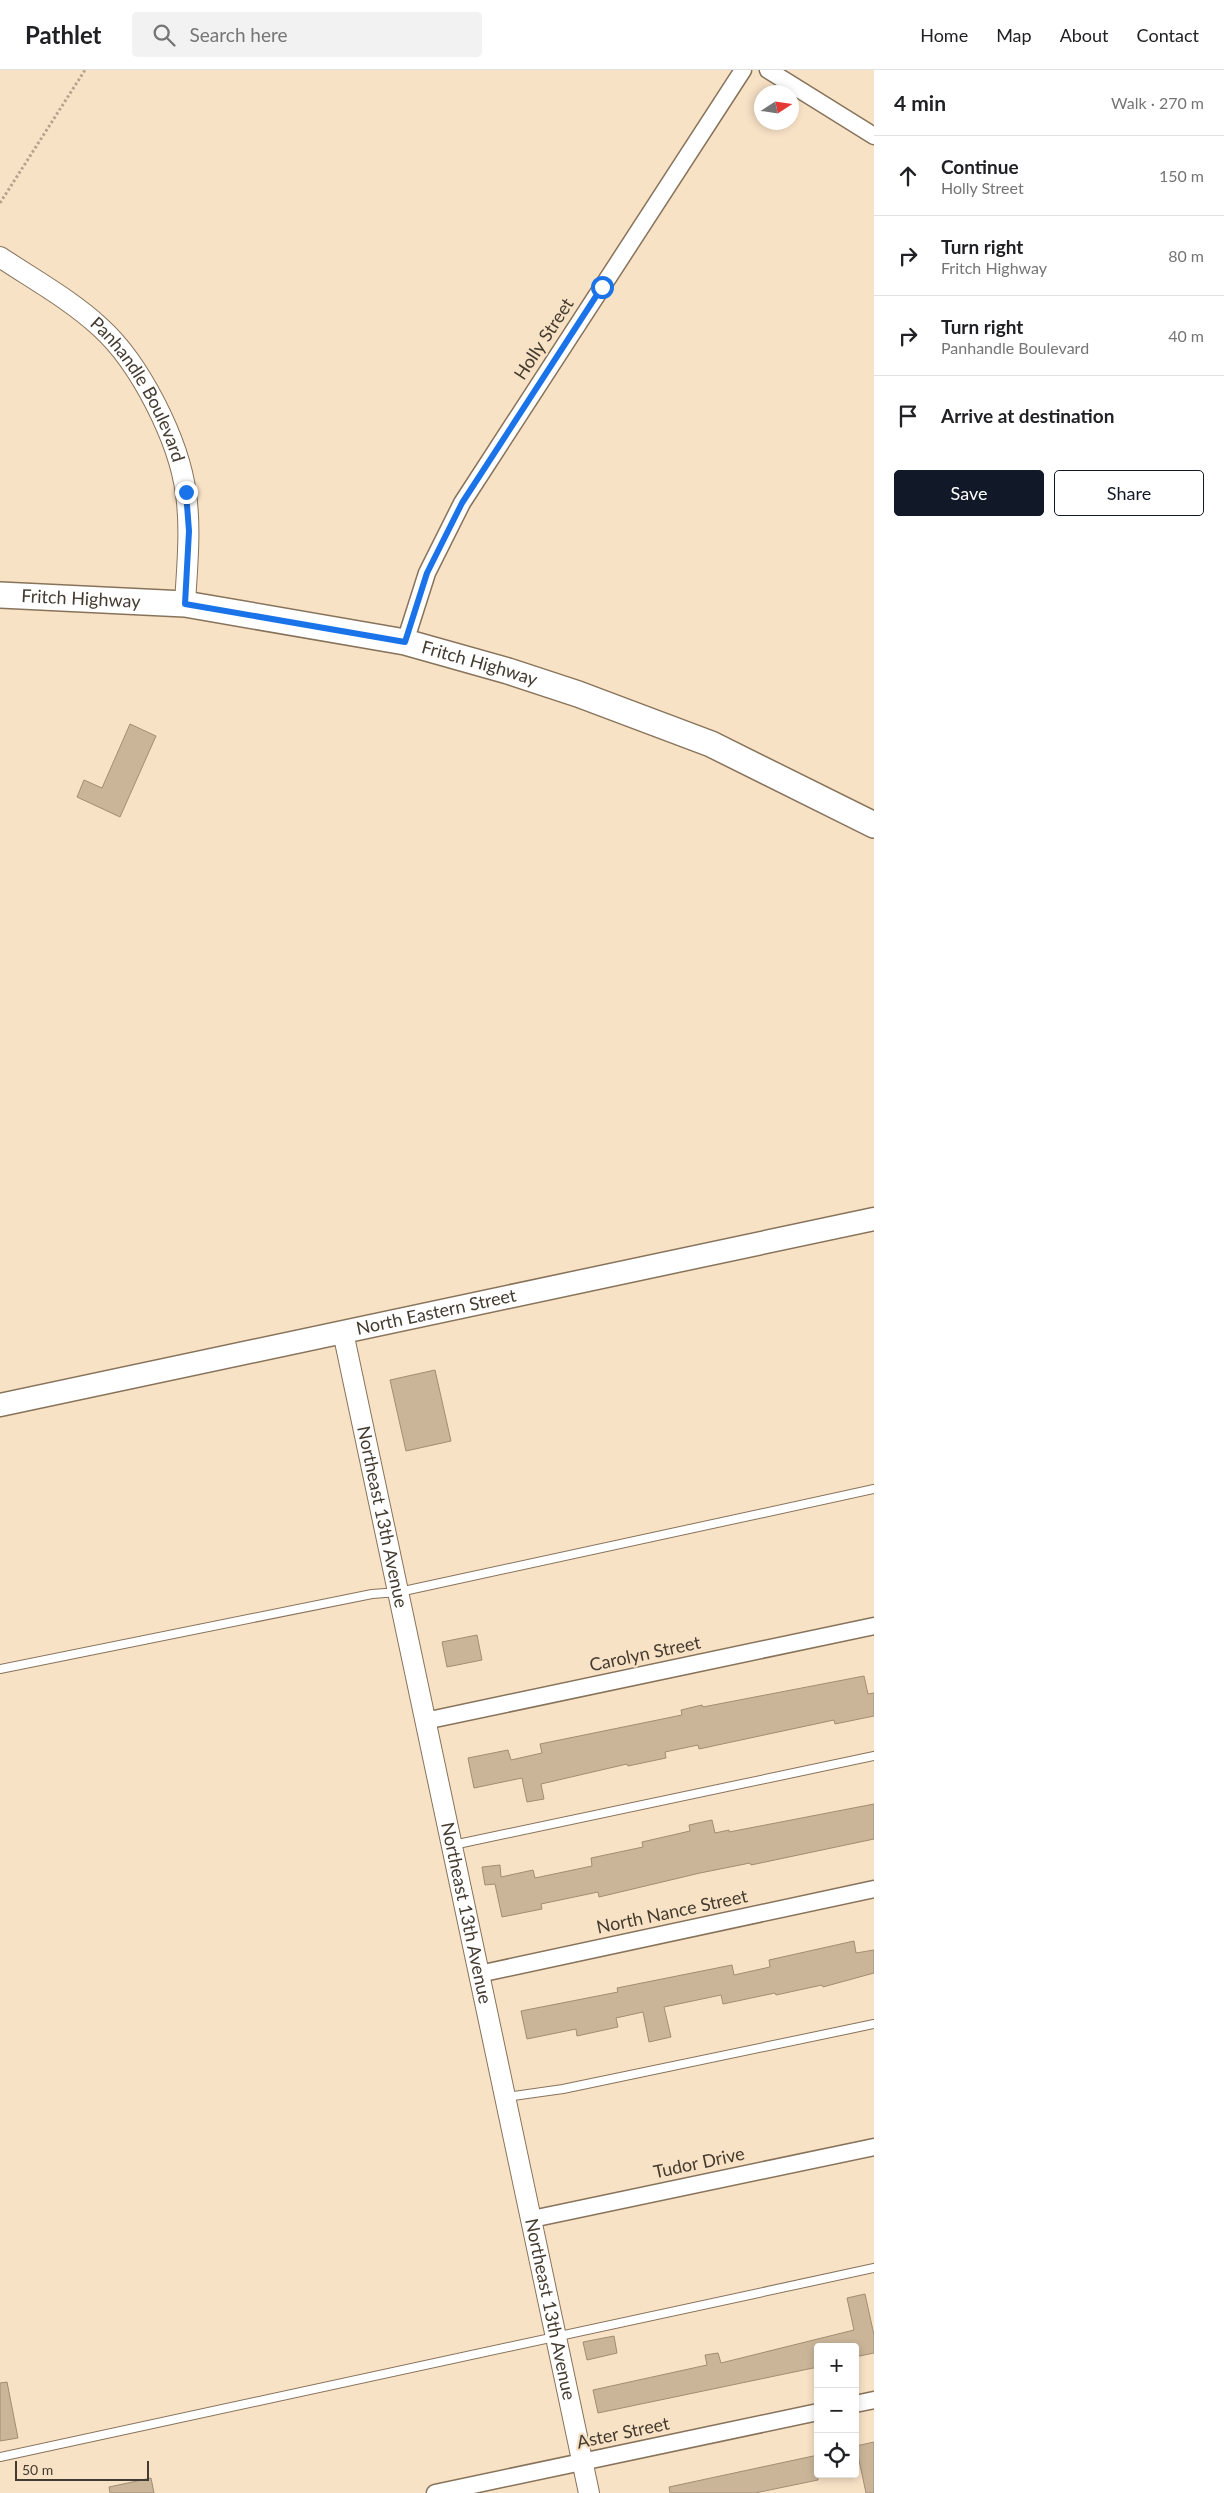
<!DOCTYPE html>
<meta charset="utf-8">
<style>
body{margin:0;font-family:Lato,sans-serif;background:#f2f2f2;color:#202124}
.controls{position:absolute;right:15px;bottom:15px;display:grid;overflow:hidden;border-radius:5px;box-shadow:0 2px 8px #0003}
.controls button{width:45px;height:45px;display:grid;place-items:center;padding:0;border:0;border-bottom:1px solid #e0e0e0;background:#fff;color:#202124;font:25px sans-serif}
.compass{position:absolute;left:754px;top:15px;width:45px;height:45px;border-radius:50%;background:#fff;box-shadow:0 2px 8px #0003;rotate:78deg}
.scale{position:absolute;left:15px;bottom:12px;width:134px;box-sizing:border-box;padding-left:5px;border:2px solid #443b30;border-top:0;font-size:14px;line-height:18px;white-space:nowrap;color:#443b30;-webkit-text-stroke:4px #f8e2c6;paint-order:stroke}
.stop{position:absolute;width:15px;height:15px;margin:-11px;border:4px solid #1a73e8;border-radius:50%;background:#fff}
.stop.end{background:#1a73e8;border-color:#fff;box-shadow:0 1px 5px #0008}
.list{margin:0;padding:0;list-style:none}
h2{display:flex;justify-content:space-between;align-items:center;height:65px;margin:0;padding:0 20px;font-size:21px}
h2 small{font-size:16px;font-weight:400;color:#757577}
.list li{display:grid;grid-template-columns:32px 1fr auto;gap:15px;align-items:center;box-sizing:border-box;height:80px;padding:0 20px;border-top:1px solid #e0e0e0}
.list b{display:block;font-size:19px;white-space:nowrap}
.list p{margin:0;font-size:16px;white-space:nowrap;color:#757577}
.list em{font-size:16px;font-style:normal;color:#757577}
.actions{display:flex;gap:10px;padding:15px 20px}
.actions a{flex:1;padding:11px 0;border:1px solid #111827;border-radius:5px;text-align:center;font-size:18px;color:#111827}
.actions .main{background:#111827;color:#fff}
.icon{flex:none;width:28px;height:28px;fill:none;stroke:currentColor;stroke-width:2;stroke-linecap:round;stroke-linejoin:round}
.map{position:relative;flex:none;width:874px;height:2423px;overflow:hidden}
header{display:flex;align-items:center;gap:30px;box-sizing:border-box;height:70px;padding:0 25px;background:#fff;border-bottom:1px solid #e0e0e0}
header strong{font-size:24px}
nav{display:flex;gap:28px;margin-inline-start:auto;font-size:18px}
.search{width:350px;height:45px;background:#f2f2f2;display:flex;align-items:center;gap:12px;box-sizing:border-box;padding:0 18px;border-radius:5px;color:#757577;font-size:19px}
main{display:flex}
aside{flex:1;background:#fff}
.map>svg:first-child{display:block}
</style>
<header>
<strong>Pathlet</strong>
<div class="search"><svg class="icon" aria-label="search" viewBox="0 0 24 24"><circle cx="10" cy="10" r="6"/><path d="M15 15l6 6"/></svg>Search here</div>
<nav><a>Home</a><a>Map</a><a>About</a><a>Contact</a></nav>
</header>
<main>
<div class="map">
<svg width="874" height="2423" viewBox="0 0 874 2423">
<rect width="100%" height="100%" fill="#f8e2c6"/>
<g fill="#cab599" stroke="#a18d72">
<path d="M130 654 156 666 120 747 77 727 84 710 102 718Z"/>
<path d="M435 1300 451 1371 406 1381 390 1310Z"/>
<path d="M477 1565 482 1590 447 1597 442 1572Z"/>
<path d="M864 1606 868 1624 874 1623V1646L835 1654 834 1650 699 1679 698 1675 665 1682 666 1688 628 1696 627 1694 541 1714 544 1729 527 1732 522 1708 474 1718 468 1688 508 1680 511 1690 542 1683 540 1674 682 1645 681 1640 702 1635 703 1637Z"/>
<path d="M874 1734V1769L751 1795 750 1793 700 1803 599 1827 598 1822 541 1834 542 1839 502 1847 495 1814 485 1815 482 1797 500 1795 501 1807 533 1800 535 1808 592 1796 591 1788 643 1777 642 1772 690 1761 689 1755 712 1750 715 1763 729 1760V1762Z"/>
<path d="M854 1871 856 1883 874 1880V1903L823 1917 822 1915 776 1925 775 1923 723 1934 721 1925 664 1937 671 1967 649 1972 643 1942 616 1948 618 1957 577 1966 576 1959 527 1969 521 1941 618 1922 617 1918 732 1895 734 1905 770 1897 769 1890Z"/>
<path d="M865 2224 874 2265V2283L855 2287V2277H818V2297L598 2343 593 2320 707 2295 705 2285 718 2283 721 2293 854 2260 847 2228Z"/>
<path d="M614 2266 617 2283 587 2290 583 2272Z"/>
<path d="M7 2312 18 2368 0 2371V2313Z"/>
<path d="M874 2372V2423H866L856 2376Z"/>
<path d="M818 2385V2410L755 2423H670L669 2417Z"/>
<path d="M151 2408 154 2423H110L109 2417Z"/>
</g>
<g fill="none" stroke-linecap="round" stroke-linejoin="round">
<defs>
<g id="service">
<path d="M0 1599 372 1524 399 1522 874 1419"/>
<path d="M453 1775 874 1686"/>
<path d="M506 2027 563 2019 874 1954"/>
<path d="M0 2387 874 2198"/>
</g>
<g id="minor">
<path d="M768 0 874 66"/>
<path d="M405 572 427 503 462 433 743 0"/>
<path d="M425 1651 874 1556"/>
<path d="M479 1904 874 1819"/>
<path d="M532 2149 874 2077"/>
<path d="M855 2334 874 2330"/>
<path d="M435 2423 818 2342"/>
</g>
<g id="tertiary">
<path id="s1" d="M0 187C33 209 71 230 100 257 140 293 179 370 186 424 191 460 187 497 185 534"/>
<path id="s2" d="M343 1262 589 2423"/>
</g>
<g id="secondary">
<path id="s3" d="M0 1335 874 1149"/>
</g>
<g id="primary">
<path id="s4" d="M0 525 185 534 405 572 508 601 578 624 711 674 874 755"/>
</g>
</defs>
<use href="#service" stroke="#87735a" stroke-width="10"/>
<use href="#minor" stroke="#87735a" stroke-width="19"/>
<use href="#tertiary" stroke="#87735a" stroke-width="22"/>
<use href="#secondary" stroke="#87735a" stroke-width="25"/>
<use href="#primary" stroke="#87735a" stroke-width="28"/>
<path stroke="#b4a38d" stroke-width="3" stroke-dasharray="2.5 2.5" stroke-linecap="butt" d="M0 133 85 0"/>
<use href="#service" stroke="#fff" stroke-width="8"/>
<use href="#minor" stroke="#fff" stroke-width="16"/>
<use href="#tertiary" stroke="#fff" stroke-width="20"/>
<use href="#secondary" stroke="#fff" stroke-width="22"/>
<use href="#primary" stroke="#fff" stroke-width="25"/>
</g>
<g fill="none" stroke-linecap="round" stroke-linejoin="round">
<path stroke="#1a73e8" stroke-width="6" d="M186 422 189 461 185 534 405 572 427 503 462 433 602 217"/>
</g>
<g text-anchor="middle" stroke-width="4.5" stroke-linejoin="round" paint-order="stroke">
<g font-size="18" fill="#443b30" stroke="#f8e2c6">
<text transform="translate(544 269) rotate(-57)" y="6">Holly Street</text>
<text dy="6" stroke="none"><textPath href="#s1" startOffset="196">Panhandle Boulevard</textPath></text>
<text dy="6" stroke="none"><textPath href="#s4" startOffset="81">Fritch Highway</textPath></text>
<text dy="6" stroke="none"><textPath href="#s4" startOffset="486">Fritch Highway</textPath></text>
<text dy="6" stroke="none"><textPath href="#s3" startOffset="446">North Eastern Street</textPath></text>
<text dy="6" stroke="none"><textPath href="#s2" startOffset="189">Northeast 13th Avenue</textPath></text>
<text transform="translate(645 1584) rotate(-12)" y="6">Carolyn Street</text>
<text dy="6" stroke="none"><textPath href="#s2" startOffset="594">Northeast 13th Avenue</textPath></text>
<text transform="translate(672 1842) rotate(-12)" y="6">North Nance Street</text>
<text transform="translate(699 2093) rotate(-12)" y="6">Tudor Drive</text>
<text dy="6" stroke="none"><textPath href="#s2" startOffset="999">Northeast 13th Avenue</textPath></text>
<text transform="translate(623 2363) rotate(-12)" y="6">Aster Street</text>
</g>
</g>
</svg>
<div class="controls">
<button>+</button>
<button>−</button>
<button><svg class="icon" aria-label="locate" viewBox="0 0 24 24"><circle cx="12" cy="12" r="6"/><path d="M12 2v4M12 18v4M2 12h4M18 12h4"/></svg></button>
</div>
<svg class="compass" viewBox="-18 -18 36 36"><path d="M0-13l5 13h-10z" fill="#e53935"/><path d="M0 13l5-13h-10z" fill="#757577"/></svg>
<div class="scale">50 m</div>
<div class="stop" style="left:602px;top:217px"></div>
<div class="stop end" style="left:186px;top:422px"></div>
</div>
<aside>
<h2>4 min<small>Walk · 270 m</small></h2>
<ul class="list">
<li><svg class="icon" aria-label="ahead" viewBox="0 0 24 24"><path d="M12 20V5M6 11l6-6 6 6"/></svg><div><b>Continue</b><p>Holly Street</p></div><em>150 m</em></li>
<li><svg class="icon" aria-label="right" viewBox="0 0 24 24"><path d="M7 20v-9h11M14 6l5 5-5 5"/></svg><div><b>Turn right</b><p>Fritch Highway</p></div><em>80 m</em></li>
<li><svg class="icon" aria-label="right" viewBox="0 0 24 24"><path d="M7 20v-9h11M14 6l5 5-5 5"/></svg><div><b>Turn right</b><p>Panhandle Boulevard</p></div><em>40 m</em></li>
<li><svg class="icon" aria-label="arrive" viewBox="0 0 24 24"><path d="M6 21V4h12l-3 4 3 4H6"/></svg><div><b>Arrive at destination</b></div></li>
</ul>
<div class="actions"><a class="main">Save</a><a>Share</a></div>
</aside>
</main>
